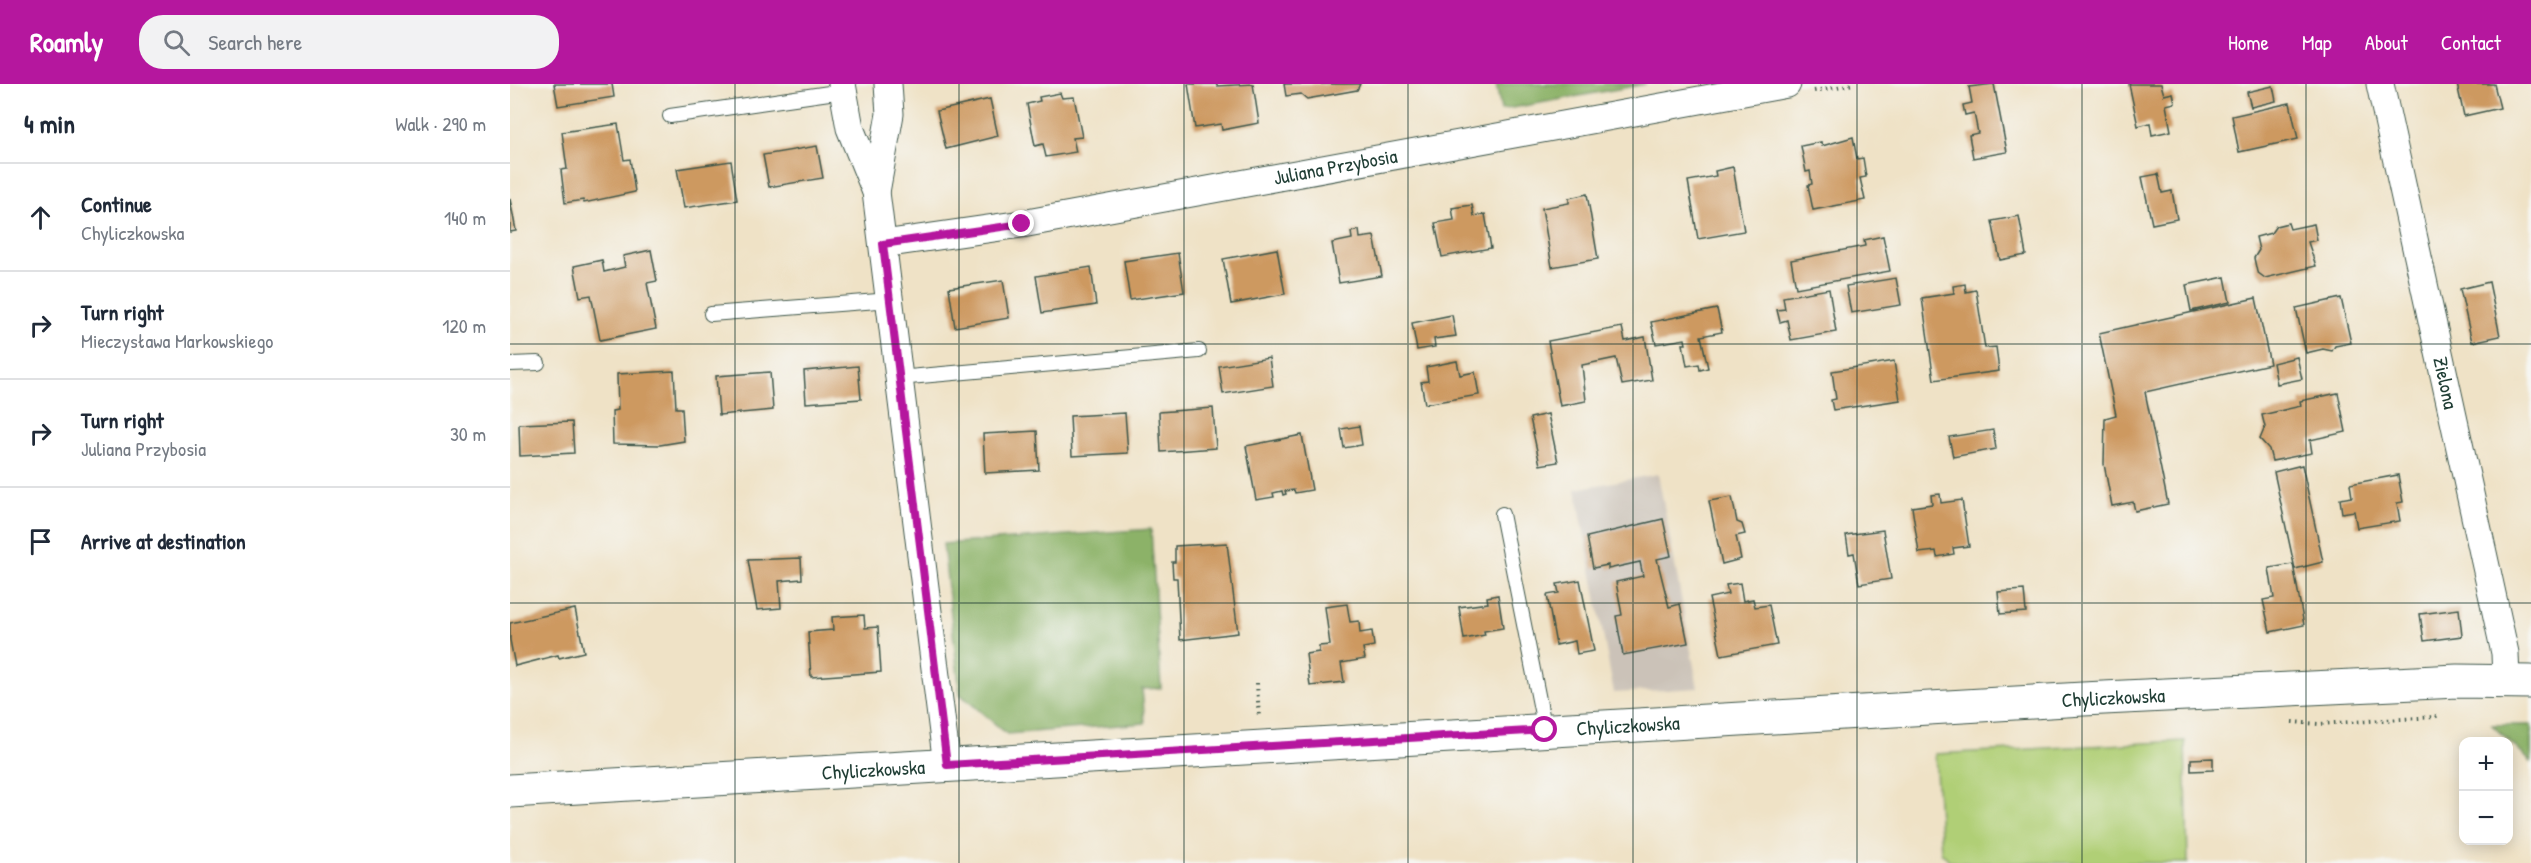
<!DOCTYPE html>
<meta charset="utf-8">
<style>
body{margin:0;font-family:"Patrick Hand",sans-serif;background:#f2f2f3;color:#1f2937}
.controls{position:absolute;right:18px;bottom:18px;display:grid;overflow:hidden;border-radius:12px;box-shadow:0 3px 15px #0003}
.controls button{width:54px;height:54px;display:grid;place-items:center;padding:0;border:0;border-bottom:2px solid #e0e1e3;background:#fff;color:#1f2937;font:30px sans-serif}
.stop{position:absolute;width:18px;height:18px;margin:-14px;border:4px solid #b5179e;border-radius:50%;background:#fff}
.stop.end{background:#b5179e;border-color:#fff;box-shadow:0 2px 6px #0008}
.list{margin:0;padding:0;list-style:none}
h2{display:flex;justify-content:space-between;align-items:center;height:78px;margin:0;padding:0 24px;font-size:26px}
h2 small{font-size:20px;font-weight:400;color:#747a83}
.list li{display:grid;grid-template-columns:39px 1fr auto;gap:18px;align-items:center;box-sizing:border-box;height:108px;padding:0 24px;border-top:2px solid #e0e1e3}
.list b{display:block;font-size:22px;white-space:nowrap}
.list p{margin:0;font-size:20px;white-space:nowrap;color:#747a83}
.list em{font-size:20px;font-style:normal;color:#747a83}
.icon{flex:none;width:33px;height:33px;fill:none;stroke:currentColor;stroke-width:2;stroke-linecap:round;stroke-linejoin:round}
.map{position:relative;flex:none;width:2021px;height:779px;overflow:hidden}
header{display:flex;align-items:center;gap:36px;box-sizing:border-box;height:84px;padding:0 30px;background:#b5179e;color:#fff}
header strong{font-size:28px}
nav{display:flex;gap:33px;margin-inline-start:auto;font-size:21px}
.search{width:420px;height:54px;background:#f2f2f3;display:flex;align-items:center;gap:15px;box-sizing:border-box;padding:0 21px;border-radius:24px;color:#747a83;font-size:22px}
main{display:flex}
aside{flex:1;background:#fff}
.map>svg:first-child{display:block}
</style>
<header>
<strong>Roamly</strong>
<div class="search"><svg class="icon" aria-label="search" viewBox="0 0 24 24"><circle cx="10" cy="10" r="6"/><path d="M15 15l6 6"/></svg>Search here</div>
<nav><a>Home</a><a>Map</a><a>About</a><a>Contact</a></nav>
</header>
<main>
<aside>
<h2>4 min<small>Walk · 290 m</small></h2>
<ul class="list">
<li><svg class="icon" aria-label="ahead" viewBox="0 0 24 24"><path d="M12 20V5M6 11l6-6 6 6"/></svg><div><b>Continue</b><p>Chyliczkowska</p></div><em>140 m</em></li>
<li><svg class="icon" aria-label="right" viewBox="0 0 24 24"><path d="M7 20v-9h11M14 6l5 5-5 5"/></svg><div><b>Turn right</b><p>Mieczysława Markowskiego</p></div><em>120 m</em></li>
<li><svg class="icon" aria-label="right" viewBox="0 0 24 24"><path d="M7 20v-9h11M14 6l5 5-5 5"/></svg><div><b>Turn right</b><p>Juliana Przybosia</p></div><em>30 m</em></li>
<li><svg class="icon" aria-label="arrive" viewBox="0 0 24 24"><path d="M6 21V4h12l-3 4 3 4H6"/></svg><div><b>Arrive at destination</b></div></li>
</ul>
</aside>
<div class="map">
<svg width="2021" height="779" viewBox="0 0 2021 779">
<rect width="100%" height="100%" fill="#f6f6f2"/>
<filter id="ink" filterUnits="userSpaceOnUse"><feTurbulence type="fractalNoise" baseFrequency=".0167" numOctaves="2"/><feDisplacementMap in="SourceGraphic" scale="12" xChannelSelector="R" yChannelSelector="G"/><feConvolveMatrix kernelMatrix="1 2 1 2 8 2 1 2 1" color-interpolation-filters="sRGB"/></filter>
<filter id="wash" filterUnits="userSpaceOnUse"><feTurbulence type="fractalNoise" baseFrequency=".008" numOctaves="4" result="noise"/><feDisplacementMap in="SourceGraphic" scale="24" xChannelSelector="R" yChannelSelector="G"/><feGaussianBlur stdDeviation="1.35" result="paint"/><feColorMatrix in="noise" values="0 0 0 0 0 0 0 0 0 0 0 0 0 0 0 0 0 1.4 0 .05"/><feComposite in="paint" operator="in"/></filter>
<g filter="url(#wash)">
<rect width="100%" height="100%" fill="#efe2c6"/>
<path fill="#cbc2b8" d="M1148 390 1188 604 1104 609 1066 405Z"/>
<path fill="#b0cf76" stroke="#688655" stroke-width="1.5" d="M1675 657 1678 779H1447L1440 777 1431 768 1425 670Z"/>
<g fill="#8cb267" stroke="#56784e" stroke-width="1.5">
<path d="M986 0H1136L991 26Z"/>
<path d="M641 445 651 604 632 605 635 639 497 650 450 610 433 460Z"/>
<path d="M1982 641H2021V678Z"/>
</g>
<g id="blocks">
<g fill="#cd9961">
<path d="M44 0H102L104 13 48 22Z"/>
<path d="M678 0H706L707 2 743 0 749 39 712 46 711 40 685 44Z"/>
<path d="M774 0H850L847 6 797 15 791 10 776 12Z"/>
<path d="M1484 0 1497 68 1463 74 1459 51 1468 49 1464 29 1455 31 1453 21 1462 19 1459 3Z"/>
<path d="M1619 0H1651L1654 11 1663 9 1665 19 1656 21 1661 47 1642 51 1640 39 1628 42Z"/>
<path d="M1947 0H1984L1990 24 1954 32Z"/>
<path d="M1763 2 1766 17 1741 23 1737 8Z"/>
<path d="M550 9 552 14 564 13 572 53 563 54 566 68 536 73 533 60 525 62 517 20 530 17 529 13Z"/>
<path d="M480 15 488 52 436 65 427 27Z"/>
<path d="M1780 19 1788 55 1729 68 1722 32Z"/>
<path d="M108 40 114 76 120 75 125 108 74 119 73 116 55 119 51 86 57 85 52 48Z"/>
<path d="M1343 53 1347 75 1353 74 1356 93 1350 94 1355 116 1303 126 1298 101 1302 100 1300 87 1296 88 1291 62 1311 58 1312 62Z"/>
<path d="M307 62 313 94 259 103 253 71Z"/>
<path d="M221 77 227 116 174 124 167 85Z"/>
<path d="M1223 83 1234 147 1188 155 1178 97 1206 92 1205 87Z"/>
<path d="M1648 90 1652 109 1662 107 1667 135 1642 140 1632 93Z"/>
<path d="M1077 110 1088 175 1042 183 1032 124 1059 119V114Z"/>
<path d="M0 115 6 147 0 148Z"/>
<path d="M962 121 964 132 975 130 981 164 932 173 925 139 944 136 942 124Z"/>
<path d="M1509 132 1516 171 1490 176 1482 137Z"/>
<path d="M1778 139 1780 145 1804 140 1807 156 1798 158 1806 182 1755 194 1747 188 1744 174 1749 166 1746 153 1761 149 1766 142Z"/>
<path d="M849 146 850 154 864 152 872 192 829 199 822 159 842 155 841 148Z"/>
<path d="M1373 152 1380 187 1286 204 1281 176 1355 162 1354 156Z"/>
<path d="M767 165 775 210 721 220 713 175Z"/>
<path d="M141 166 147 197 137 199 146 245 90 256 81 211 70 213 64 182 92 176 94 188 115 183 113 172Z"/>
<path d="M668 169 674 208 620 216 614 177Z"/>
<path d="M581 183 586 221 532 229 526 192Z"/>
<path d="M1715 193 1720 218 1681 227 1676 201Z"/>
<path d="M1386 194 1391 221 1341 229 1336 202Z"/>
<path d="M493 196 499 234 445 243 439 204Z"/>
<path d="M1979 198 1990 252 1962 258 1950 205Z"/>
<path d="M1455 200 1456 208 1466 206 1475 264 1486 263 1489 287 1424 296 1412 214 1444 209 1443 202Z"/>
<path d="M1319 205 1326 248 1281 256 1277 236 1270 238 1267 226 1275 225 1273 213Z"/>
<path d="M1746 214 1760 280 1635 308 1658 420 1625 427 1623 418 1602 422 1594 380 1595 334 1606 331 1589 249Z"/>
<path d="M1831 214 1841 259 1825 262 1822 267 1813 265 1796 269 1786 224Z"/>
<path d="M1207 225 1212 248 1191 252 1198 284 1190 286 1189 280 1177 282 1173 260H1176L1175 255 1146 260 1141 238Z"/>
<path d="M942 231 946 252 924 255 925 263 907 266 902 239Z"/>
<path d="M1112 243 1115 257 1135 253 1142 296 1112 301 1106 274 1072 281 1076 317 1050 322 1038 257Z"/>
<path d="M1787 273 1792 295 1767 300 1763 279Z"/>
<path d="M759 274 763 302 713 310 709 282Z"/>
<path d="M947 277 950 291 965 288 969 311 915 320 911 298 918 297 916 283Z"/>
<path d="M1384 277 1390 316 1323 326 1321 316 1326 315 1322 287Z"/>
<path d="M348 282 351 315 296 319 294 287Z"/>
<path d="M164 287 166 324H172L174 357 150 361 103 360 102 327 108 326 107 290Z"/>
<path d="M260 288 263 326 209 331 206 292Z"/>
<path d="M1828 309 1836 348 1800 356 1802 369 1762 377 1759 365 1750 355 1755 343 1752 331 1791 322 1790 317Z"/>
<path d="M703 324 706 364 651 368 649 328Z"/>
<path d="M615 329 618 369 562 372 560 332Z"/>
<path d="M1038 330 1048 378 1030 381 1020 334Z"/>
<path d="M62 338 64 369 10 372 9 340Z"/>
<path d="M849 342 852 361 834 364 831 345Z"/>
<path d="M1483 346 1486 365 1443 373 1439 353Z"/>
<path d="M527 347 529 386 475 389 473 350Z"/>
<path d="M792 351 802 406 785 409 784 406 775 407 776 410 773 411 772 407 763 409 764 413 746 416 736 362Z"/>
<path d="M1792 381 1813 478 1785 485 1764 388Z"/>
<path d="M1888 391 1893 418 1887 419 1890 437 1847 444 1844 427 1832 429 1830 415 1842 413 1840 400Z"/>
<path d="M1430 410 1431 419 1452 416 1459 462 1443 464 1444 470 1427 473 1426 467 1409 469 1402 423 1422 420 1421 411Z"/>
<path d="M1222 413 1227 438 1232 440 1235 450 1226 452 1231 475 1212 480 1199 417Z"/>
<path d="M1153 435 1161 472 1147 475 1159 523 1170 520 1178 559 1113 571 1106 532 1112 531 1106 498 1133 492 1130 478 1098 485V481L1083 484 1077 453Z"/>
<path d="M1373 446 1381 495 1349 500 1344 469 1339 470 1336 451Z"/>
<path d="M717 459 728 549 670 556 667 494H663L662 478H665V462Z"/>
<path d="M291 474 292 495 269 497 271 524 247 526 238 476Z"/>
<path d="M1783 480 1794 541 1760 548 1753 516 1764 514 1759 484Z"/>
<path d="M1070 496 1084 567 1067 570 1065 557 1046 561 1037 511 1049 509 1047 500Z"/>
<path d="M1230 499 1233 517 1243 515 1245 523 1259 521 1267 561 1211 571 1199 514 1218 510 1216 501Z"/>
<path d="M1514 506 1516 528 1490 530 1488 508Z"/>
<path d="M988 511 993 544 974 547 975 551 954 555 949 523 978 519 977 513Z"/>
<path d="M837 520 840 538 849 537 850 549 862 547 864 562 853 564 855 575 831 579 834 598 800 602 796 570 809 568V562L820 561 815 523Z"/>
<path d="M65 525 74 568 49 574 48 571 5 582 0 556V539Z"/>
<path d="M1949 525 1952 552 1914 557 1910 530Z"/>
<path d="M354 531 355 544 368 543 371 588 301 593 298 548 323 546 322 533Z"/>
<path d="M1703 674V686L1681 687V675Z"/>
</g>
</g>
</g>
<g filter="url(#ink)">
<use href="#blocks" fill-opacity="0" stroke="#3e564a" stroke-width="1.5"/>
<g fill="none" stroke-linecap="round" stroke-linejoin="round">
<defs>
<g id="lane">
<path d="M160 32 333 7"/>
<path d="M201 230 381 216"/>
<path d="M0 280 28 279"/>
<path d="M388 294 689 267"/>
<path d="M992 430 1035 646"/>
</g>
<g id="street">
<path d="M332 0 340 44 366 108 437 681"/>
<path id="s1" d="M1870 0 1995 569 1996 597"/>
<path d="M366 108 380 30 378 0"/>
<path id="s2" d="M373 160 512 140 1277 0"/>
</g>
<g id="secondary">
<path id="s3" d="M0 707 1573 615 1947 597 2021 598"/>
</g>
</defs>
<use href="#lane" stroke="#3e564a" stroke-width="16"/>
<use href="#street" stroke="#3e564a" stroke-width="29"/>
<use href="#secondary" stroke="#3e564a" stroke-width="35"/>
<g stroke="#3e564a" stroke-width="4" stroke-dasharray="1.5 4.5" stroke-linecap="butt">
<path d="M1304 7 1344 0"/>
<path d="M747 599 749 634"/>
<path d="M1782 638 1809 640 1925 633 1929 630"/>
</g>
<use href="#lane" stroke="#fff" stroke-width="14"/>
<use href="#street" stroke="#fff" stroke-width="27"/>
<use href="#secondary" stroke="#fff" stroke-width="33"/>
</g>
</g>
<g fill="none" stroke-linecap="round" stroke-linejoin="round" filter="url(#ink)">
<path stroke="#b5179e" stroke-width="8" d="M512 140 373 160 437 681 1035 646"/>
</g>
<path fill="none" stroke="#1f3d34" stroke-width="1.5" stroke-opacity="0.55" d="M225 0V779M449 0V779M674 0V779M898 0V779M1123 0V779M1347 0V779M1572 0V779M1796 0V779M0 260H2021M0 519H2021"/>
<g text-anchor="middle" stroke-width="4.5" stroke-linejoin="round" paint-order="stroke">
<g font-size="20" fill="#1f3d34" stroke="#f6f6f2">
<text dy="7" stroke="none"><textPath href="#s2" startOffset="459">Juliana Przybosia</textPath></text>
<text dy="7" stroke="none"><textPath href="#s1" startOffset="306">Zielona</textPath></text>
<text dy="7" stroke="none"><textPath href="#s3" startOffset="1606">Chyliczkowska</textPath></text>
<text dy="7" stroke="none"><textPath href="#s3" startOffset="1120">Chyliczkowska</textPath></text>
<text dy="7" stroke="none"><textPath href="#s3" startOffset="364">Chyliczkowska</textPath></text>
</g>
</g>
</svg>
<div class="controls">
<button>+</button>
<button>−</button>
</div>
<div class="stop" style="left:1035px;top:646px"></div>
<div class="stop end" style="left:512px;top:140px"></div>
</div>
</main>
